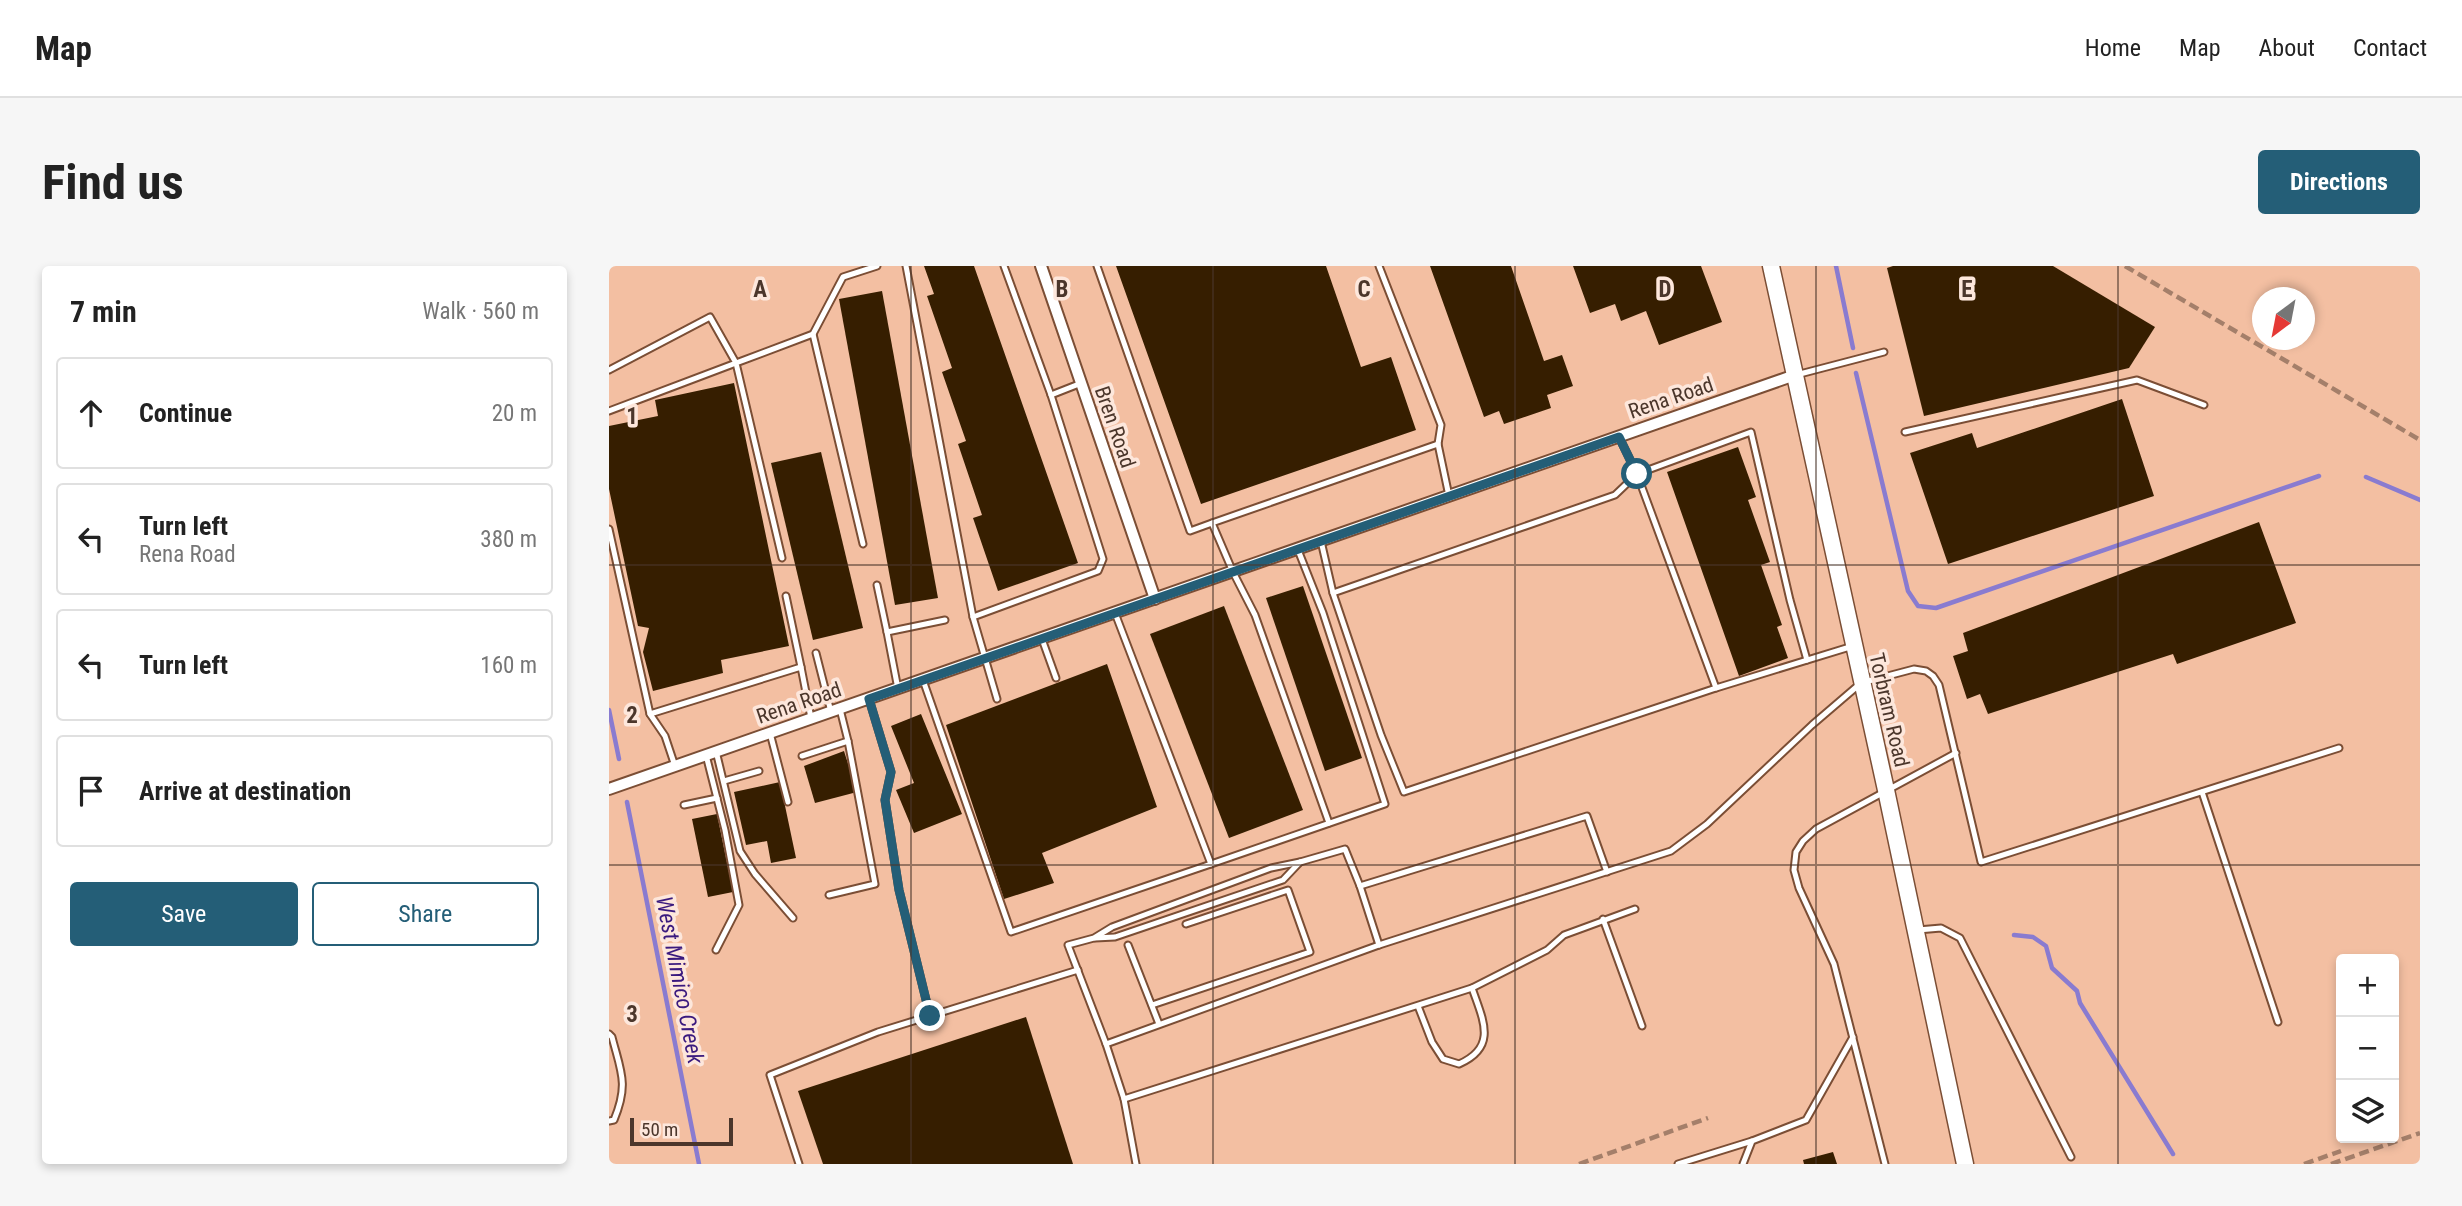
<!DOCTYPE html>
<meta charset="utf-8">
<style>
body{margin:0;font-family:"Roboto Condensed",sans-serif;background:#f6f6f6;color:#222}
.controls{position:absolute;right:21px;bottom:21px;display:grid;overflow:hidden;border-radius:7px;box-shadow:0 4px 10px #0003}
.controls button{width:63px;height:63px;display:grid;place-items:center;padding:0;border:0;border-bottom:2px solid #e0e0e0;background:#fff;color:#222;font:35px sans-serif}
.compass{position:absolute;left:1643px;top:21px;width:63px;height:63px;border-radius:50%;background:#fff;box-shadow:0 4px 10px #0003;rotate:212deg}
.scale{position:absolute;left:21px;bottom:18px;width:103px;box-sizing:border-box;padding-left:7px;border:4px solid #4b362b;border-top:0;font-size:19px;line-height:24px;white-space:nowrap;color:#4b362b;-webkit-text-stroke:5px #fde7dc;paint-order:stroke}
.stop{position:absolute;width:21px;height:21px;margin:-16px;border:5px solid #245e77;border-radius:50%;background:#fff}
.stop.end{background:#245e77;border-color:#fff;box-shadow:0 2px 7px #0008}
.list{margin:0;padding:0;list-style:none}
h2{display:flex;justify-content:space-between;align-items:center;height:91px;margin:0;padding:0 28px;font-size:30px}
h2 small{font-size:23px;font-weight:400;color:#767676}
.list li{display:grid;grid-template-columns:46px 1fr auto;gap:21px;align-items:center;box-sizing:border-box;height:112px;margin:0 14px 14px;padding:0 14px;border:2px solid #e0e0e0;border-radius:7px}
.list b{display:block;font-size:26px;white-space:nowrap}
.list p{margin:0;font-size:23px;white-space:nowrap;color:#767676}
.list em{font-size:23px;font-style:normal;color:#767676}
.actions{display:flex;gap:14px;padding:21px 28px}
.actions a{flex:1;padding:16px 0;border:2px solid #245e77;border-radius:7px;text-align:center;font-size:24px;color:#245e77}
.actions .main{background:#245e77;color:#fff}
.icon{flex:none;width:38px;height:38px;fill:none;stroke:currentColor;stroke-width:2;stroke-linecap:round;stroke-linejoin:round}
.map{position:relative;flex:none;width:1811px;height:898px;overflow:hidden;border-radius:7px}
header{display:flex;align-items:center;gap:42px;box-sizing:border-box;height:98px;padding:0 35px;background:#fff;border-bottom:2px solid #e0e0e0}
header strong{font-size:33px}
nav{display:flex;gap:38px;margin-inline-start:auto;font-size:24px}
.intro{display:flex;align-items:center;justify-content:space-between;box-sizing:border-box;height:168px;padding:0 42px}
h1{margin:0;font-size:49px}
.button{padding:18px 32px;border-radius:7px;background:#245e77;color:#fff;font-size:24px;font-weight:700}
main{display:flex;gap:42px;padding:0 42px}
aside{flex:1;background:#fff;border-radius:7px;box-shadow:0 4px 10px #0003}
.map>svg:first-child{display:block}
</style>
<header>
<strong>Map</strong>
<nav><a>Home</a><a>Map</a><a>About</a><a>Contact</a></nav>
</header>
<div class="intro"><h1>Find us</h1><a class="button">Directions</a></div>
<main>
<aside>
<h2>7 min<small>Walk · 560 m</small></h2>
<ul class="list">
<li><svg class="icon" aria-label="ahead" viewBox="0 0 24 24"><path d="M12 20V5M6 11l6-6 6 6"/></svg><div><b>Continue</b></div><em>20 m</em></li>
<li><svg class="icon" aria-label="left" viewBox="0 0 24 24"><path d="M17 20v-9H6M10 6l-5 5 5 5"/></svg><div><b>Turn left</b><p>Rena Road</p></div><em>380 m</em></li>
<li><svg class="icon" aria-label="left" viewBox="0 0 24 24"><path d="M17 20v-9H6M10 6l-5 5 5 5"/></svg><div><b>Turn left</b></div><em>160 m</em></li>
<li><svg class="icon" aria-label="arrive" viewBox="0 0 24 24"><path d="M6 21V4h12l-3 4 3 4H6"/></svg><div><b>Arrive at destination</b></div></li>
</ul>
<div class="actions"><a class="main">Save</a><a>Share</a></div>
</aside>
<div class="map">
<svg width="1811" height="898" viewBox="0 0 1811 898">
<rect width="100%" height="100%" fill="#f3bfa2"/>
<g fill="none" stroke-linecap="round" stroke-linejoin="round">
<g stroke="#897bd0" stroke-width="4.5">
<path d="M1227 0 1244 82"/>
<path d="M1247 107 1299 325 1309 340 1327 342 1710 210"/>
<path d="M1757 211 1811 234"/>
<path d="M0 444 10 493"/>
<path d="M18 536 90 898"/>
<path d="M1405 669 1424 671 1437 680 1443 702 1468 725 1471 737 1564 888"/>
</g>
</g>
<g fill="#361e00">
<path d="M315 0H365L469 297 389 325 364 252 373 249 349 178 357 175 333 106 343 102 318 30 325 28Z"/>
<path d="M507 0H717L752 101 782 91 807 164 592 238Z"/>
<path d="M821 0H902L935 95 953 89 964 120 938 129 942 142 895 158 890 145 875 151Z"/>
<path d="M964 0H1092L1113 56 1050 79 1037 45 1012 55 1006 38 981 47Z"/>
<path d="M1284 0H1444L1546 61 1520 102 1315 150 1278 2Z"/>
<path d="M273 25 329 332 286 339 230 33Z"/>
<path d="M125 117 180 380 112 394 114 407 44 425 34 386 40 362 29 360 0 223V160L49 150 46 134Z"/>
<path d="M1513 133 1545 230 1339 298 1301 187 1363 167 1368 182Z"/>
<path d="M1129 181 1147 231 1139 234 1161 296 1152 299 1173 359 1168 361 1179 392 1130 410 1058 206Z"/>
<path d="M212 186 254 362 204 374 162 197Z"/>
<path d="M1650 256 1687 357 1568 398 1564 388 1379 448 1371 428 1358 433 1344 390 1359 385 1354 367Z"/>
<path d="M694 320 753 492 716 505 657 332Z"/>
<path d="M615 340 694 544 620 572 541 368Z"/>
<path d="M498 398 548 541 433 587 445 617 395 633 337 459Z"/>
<path d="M312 448 353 548 305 567 287 524 305 517 282 460Z"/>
<path d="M235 485 248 526 206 537 195 500Z"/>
<path d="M171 516 187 592 162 597 158 575 137 579 125 526Z"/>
<path d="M108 548 124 626 99 631 83 553Z"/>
<path d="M417 751 464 898H214L189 825Z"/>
<path d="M1224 886 1228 898H1195L1194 894Z"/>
</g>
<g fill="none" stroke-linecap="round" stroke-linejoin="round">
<defs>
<g id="service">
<path d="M297 0 364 351 388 433"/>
<path d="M395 0 442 129"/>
<path d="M488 0 581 265 603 257 624 306 646 349 720 557"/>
<path d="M770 0 832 159 829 178 840 230"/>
<path d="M204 68 234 11 268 0"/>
<path d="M0 104 101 51 127 97 0 145"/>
<path d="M1187 109 1275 86"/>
<path d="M1296 166 1528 114 1595 139"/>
<path d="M1010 171 1028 208 1107 422 1244 380"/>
<path d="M603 257 829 178"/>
<path d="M0 263 41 448 192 401 202 452"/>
<path d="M712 275 724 327"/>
<path d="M173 292 127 97 204 68 254 278"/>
<path d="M268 319 278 366"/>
<path d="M177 330 192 401"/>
<path d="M506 347 602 598 776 538 714 347 689 284"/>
<path d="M364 351 489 305 494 293 442 129 470 118"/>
<path d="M433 373 447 412"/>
<path d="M207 387 222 446"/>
<path d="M314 414 402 666 602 598"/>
<path d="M1107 422 795 526 772 469 724 327 1006 229 1028 208 1142 166 1181 334 1198 394"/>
<path d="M289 423 278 366 336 354"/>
<path d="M260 433 282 506 276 534 290 624 321 750"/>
<path d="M41 448 56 470 66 500"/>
<path d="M161 467 179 536"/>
<path d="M107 485 131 585 146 608 184 652"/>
<path d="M97 489 116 564 130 639 107 684"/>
<path d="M193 490 239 475"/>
<path d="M115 515 150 505"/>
<path d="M1593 526 1669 756"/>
<path d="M75 539 108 532"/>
<path d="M751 620 736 583 691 596 662 602 503 661 485 672 459 679 497 778 770 679 1062 585 1098 558 1203 459 1252 417 1305 403 1317 405 1324 410 1330 419 1372 596 1730 482"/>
<path d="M220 629 266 618 239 475 231 443"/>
<path d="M994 653 1033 760"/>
<path d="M1309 664 1332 662 1351 672 1462 891"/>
<path d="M486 672 506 671 674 614 691 596"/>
<path d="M519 679 550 758"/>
<path d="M770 679 751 620 978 550 998 606"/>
<path d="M543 739 701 686 679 624 577 658"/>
<path d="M809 740 823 776 834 793 850 798C889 781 874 754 863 722"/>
<path d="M0 768 3 771C12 806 20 818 5 854L0 855"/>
<path d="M497 778 515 833 527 898"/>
<path d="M515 833 863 722 938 684 955 669 1026 643"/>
<path d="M190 898 161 809 269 766 469 704"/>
<path d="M1069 898 1143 875"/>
<path d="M1134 898 1143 875 1197 854 1244 771"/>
<path d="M1276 898 1225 698 1190 622 1185 604 1187 586 1194 575 1207 563 1347 487"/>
</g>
<g id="minor">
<path d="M432 0 546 333"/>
<path d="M0 523 1186 109"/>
</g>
<path id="secondary" d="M1162 0 1277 524 1356 898"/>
</defs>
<use href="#service" stroke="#7b4e35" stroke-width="9"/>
<use href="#minor" stroke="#7b4e35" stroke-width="14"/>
<use href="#secondary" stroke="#7b4e35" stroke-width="19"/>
<use href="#service" stroke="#fff" stroke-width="5"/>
<use href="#minor" stroke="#fff" stroke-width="10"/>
<use href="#secondary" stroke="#fff" stroke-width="16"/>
<g stroke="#a47f6a" stroke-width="4.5" stroke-dasharray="10 5" stroke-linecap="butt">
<path d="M1516 0 1811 174"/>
<path d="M970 898 1099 852"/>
<path d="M1695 898 1732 885"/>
<path d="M1722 898 1811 867"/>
</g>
</g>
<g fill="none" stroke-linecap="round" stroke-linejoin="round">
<path stroke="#245e77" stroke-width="9" d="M321 750 290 624 276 534 282 506 260 433 1010 171 1028 208"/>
</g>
<path fill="none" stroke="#4b362b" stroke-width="2" stroke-opacity="0.55" d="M302 0V898M604 0V898M906 0V898M1207 0V898M1509 0V898M0 299H1811M0 599H1811"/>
<g text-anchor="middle" stroke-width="7" stroke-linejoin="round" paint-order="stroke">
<g font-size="21" fill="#4b362b" stroke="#fde7dc">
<text transform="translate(1062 132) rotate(-19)" y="7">Rena Road</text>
<text transform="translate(506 161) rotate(71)" y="7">Bren Road</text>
<text transform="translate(190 437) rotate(-19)" y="7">Rena Road</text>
<text transform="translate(1280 444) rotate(77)" y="7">Torbram Road</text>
</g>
<g font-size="23" font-style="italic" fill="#3a197e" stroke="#fde7dc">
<text transform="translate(71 714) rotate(79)" y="8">West Mimico Creek</text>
</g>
</g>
<g font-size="23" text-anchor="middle" font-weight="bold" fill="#4b362b" stroke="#fde7dc" stroke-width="7" stroke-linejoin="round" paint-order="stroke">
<text x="151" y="31">A</text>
<text x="453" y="31">B</text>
<text x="755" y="31">C</text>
<text x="1056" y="31">D</text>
<text x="1358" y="31">E</text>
<text x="23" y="158">1</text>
<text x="23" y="457">2</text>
<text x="23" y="756">3</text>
</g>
</svg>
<div class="controls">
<button>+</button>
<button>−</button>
<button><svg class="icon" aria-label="layers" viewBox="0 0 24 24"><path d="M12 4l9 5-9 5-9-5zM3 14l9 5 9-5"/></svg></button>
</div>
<svg class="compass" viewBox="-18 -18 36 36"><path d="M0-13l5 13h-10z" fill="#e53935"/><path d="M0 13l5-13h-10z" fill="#767676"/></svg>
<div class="scale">50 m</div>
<div class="stop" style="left:1028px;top:208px"></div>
<div class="stop end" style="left:321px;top:750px"></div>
</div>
</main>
